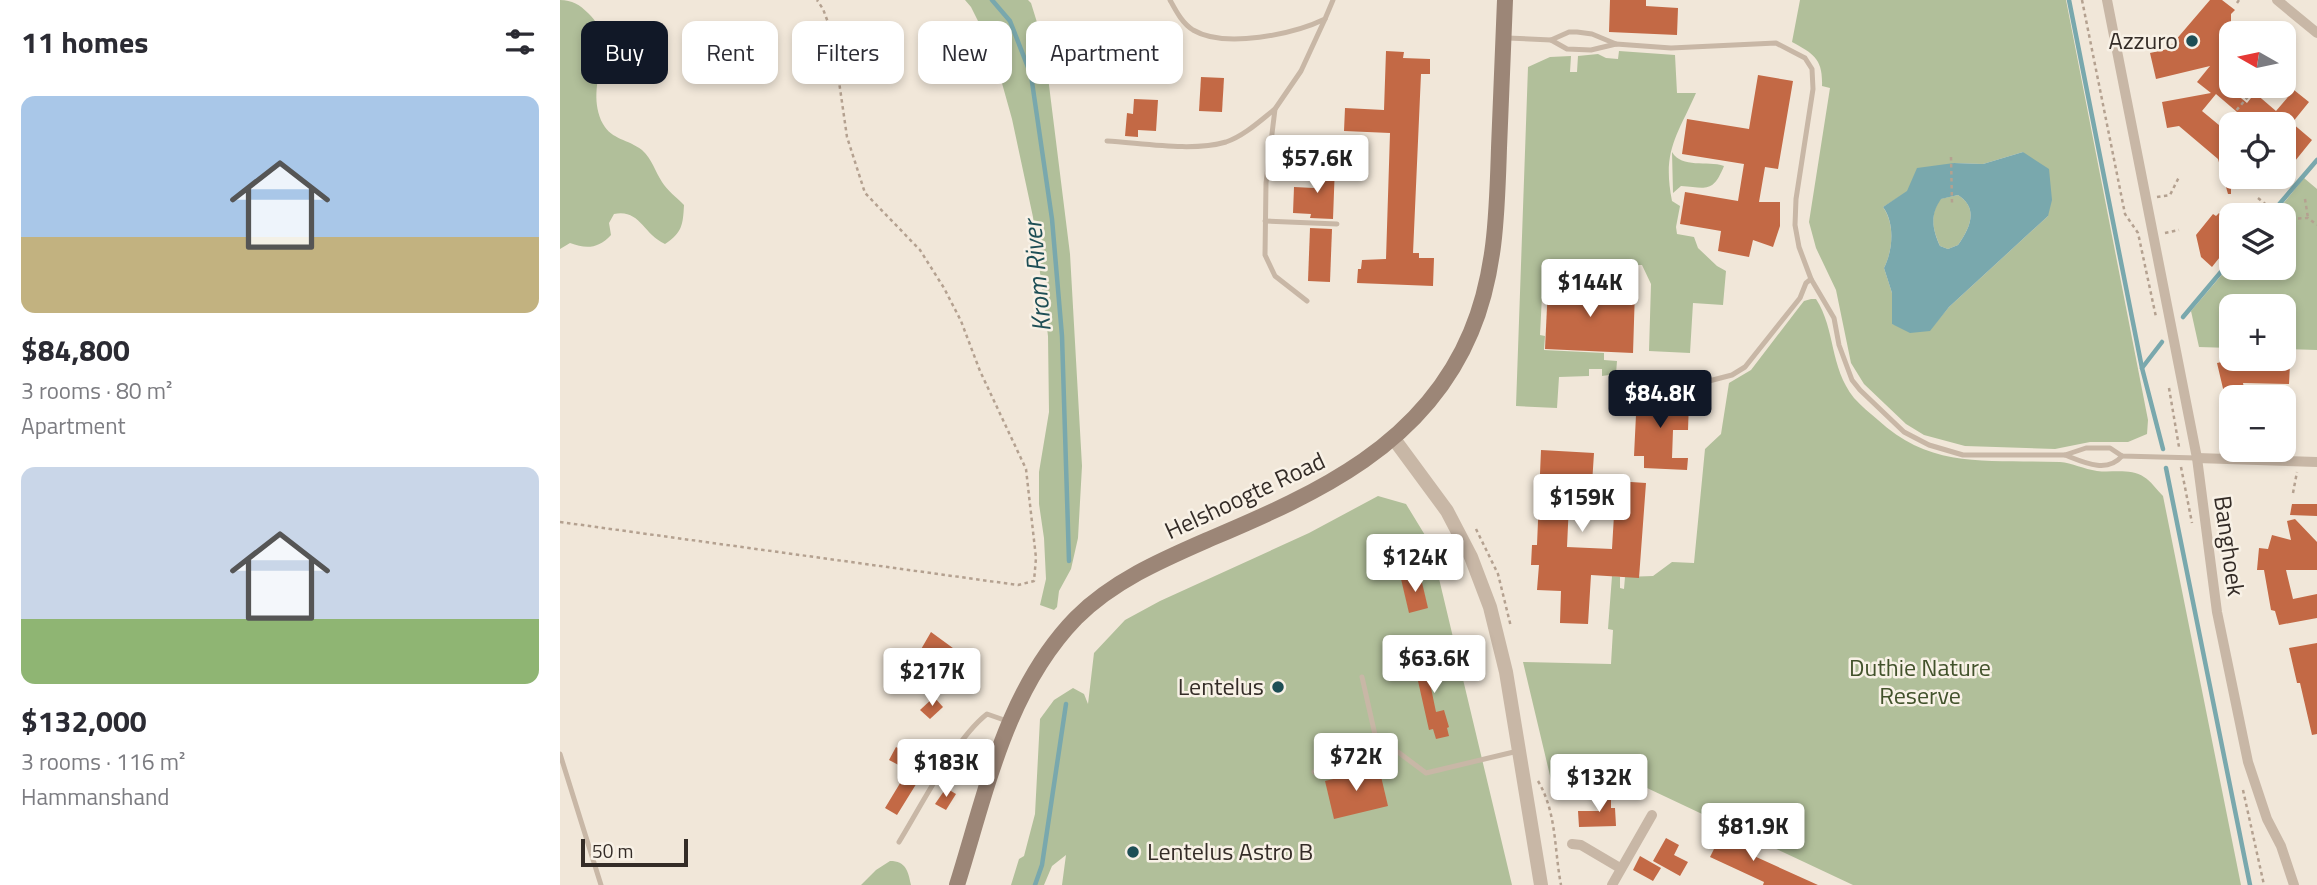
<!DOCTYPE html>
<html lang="en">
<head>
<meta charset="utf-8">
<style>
	body { margin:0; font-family:"Titillium Web",sans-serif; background:#f7f7f7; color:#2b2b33; height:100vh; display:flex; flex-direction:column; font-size:26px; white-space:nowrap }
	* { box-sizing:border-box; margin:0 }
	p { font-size:23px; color:#7c7c81 }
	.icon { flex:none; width:38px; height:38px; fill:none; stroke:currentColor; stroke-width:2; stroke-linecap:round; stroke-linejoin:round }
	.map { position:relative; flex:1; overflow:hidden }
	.drawer { display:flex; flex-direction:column; background:#fff; width:560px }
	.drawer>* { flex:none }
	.top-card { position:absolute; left:21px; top:21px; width:665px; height:63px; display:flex; gap:14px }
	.needle { width:46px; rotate:279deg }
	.fabs { position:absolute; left:1659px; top:21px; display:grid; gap:14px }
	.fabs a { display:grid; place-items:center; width:77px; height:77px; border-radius:14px; background:#fff; box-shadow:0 4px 10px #0003; font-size:35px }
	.scale { position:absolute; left:21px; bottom:18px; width:107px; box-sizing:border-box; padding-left:7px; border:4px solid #342c27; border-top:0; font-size:19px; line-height:24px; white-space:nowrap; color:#342c27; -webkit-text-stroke:5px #f8f1e6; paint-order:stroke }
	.price { position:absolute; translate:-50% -60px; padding:0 16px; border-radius:7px; background:#fff; color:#222; font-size:23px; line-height:46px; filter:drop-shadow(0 2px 4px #0008) }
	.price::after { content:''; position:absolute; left:50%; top:42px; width:21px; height:16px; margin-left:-10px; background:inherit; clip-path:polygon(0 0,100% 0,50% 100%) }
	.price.on { background:#111827; color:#fff }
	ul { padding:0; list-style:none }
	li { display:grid; align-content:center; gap:14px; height:371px; padding:0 21px }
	li span { display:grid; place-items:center; height:217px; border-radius:14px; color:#555 }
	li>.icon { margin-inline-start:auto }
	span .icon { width:126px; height:126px; fill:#fffc; stroke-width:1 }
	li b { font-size:30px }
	h2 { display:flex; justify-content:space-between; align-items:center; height:84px; padding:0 21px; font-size:30px }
	.chip { padding:0 24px; border-radius:14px; background:#fff; box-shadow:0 4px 10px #0003; font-size:24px; line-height:63px }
	.chip.on { background:#111827; color:#fff }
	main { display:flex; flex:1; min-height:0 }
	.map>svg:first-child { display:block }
</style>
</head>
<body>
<main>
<section class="drawer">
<h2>11 homes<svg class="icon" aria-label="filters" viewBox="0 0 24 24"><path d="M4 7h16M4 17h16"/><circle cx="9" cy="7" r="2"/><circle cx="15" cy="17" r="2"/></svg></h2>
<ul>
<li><span style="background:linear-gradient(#a9c7e8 65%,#c2b280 0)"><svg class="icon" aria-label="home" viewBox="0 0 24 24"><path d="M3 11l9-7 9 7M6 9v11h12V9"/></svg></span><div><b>$84,800</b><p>3 rooms · 80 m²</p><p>Apartment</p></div></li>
<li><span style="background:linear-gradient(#c9d6e8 70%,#8fb573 0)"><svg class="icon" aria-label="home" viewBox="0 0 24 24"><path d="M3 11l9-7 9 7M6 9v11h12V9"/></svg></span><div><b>$132,000</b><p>3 rooms · 116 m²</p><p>Hammanshand</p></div></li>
</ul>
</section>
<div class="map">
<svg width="1757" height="885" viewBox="0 0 1757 885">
	<rect width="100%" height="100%" fill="#f1e7d9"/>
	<g fill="#b1bf9a" fill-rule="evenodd">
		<path d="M0,0c12,0 20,5 28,13 34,31 -6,70 15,111 9,16 25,15 39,26 10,9 13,21 20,32 5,8 15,16 22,23 -1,20 -2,28 -19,39 -23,-11 -25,-35 -51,-30l-5,9 2,12c-13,14 -25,14 -41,8l-10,6z"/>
		<polygon points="405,0 468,0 471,3 484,45 510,254 522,466 518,538 511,569 499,591 497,607 494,610 480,605 486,579 484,538 479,504 479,472 489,412 488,336 473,217 452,119 433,51 411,7"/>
		<path d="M1240,0h266l82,420 -1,14 -19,8h-38l-35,7 -90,-3 -41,-11 -18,-11 -42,-40 -13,-21 -15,-73 -20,-42 -7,-26 21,-134 -8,-2c1,-27 -8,-32 -30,-44zM1463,152l25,64 -99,91 -20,24 -37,-7v-31l-8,-25c9,-18 11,-44 -1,-61l71,-44 29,1z"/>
		<path d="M1059,51l56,4 2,38h19c-19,43 -34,58 -24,108l8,5 -4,21 1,7 17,3 4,11 19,18 9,5 -3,34 -30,-2 -3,50 -41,-2 2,-67 -9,-19h-18l-1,10 -12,-1 -1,5 -67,-3 -3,59 5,1 -1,14 60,3v7l13,1 -1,13 -14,2v-7h-13v7l-30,1 -2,31 -41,-2 12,-339 22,-10 21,-1 -1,16h7l1,-16 20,-2 8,4 12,1z"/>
		<path d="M1112,152c10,17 35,8 52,14 -11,27 -17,22 -43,20l-8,7z"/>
		<polygon points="1744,178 1757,189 1757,350 1724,349 1724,306 1671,306 1671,348 1639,347 1631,311 1671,264 1671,268 1724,268 1724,215 1714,215"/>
		<path d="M1398,195c21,13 12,33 0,50l-10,4 -8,-3c-8,-18 -10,-31 0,-47z"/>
		<path d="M1251,299h5c20,31 13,67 38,99 7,8 16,15 24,22 55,51 113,39 182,42 12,1 24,7 37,9 14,2 34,-3 47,6 6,3 13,13 19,19l78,389h-388l-206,-97 -95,-4 -29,-122 88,2 2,-34 -5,-1 4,-53 8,1v11l4,1 1,-12 28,-1 19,-14 22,1 11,-114 16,-15 8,-51 22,-13 49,-64 4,-5z"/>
		<polygon points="818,496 846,504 871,545 952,885 502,885 506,855 492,866 484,885 451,885 459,859 464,856 475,814 480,719 494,700 513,688 524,694 528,704 534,653 565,620 600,601 749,533"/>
		<path d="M330,861c16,0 18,10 21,24h-50l15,-15z"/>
	</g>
	<path fill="#79a8ad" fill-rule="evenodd" d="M1463,152l26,17 3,31 -4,16 -99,91 -19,24 -20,2 -18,-9v-31l-8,-25c9,-18 11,-45 -1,-61l24,-16 10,-23 37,-5 29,1zM1398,195c21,13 12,33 0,50l-10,4 -8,-3c-8,-18 -10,-31 1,-47z"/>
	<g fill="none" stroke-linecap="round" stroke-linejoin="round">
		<g stroke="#79a8ad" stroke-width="4.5">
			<polyline points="432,0 450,21 471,75 492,219 502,336 509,561"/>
			<polyline points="1509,0 1582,368 1603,449"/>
			<polyline points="1710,215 1757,160"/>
			<polyline points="1623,317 1671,260"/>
			<polyline points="1582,368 1602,342"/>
			<polyline points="1606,468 1690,885"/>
			<polyline points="475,885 482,865 506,704"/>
		</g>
	</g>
	<g fill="#c36945">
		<polygon points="1050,0 1086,0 1086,6 1118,8 1117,35 1049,32"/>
		<polygon points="1650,0 1662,0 1675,10 1671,14 1671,61 1669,59 1664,84 1687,103 1695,93 1716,111 1734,90 1749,102 1732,123 1752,140 1735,161 1724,152 1724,124 1691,124 1656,94 1642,111 1665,130 1671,123 1671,194 1668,194 1658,159 1619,126 1607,128 1602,102 1651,93 1637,82 1650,66 1596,79 1590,53 1608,49"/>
		<polygon points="826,51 844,52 843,58 870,59 870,74 861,74 853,253 859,253 859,258 874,258 873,286 797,283 798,269 801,269 802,260 826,259 830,133 784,131 785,108 824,110"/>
		<polygon points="1198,75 1233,81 1218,169 1205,167 1199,202 1220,202 1220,226 1213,247 1193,240 1189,257 1158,251 1161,231 1120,224 1125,192 1178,201 1184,164 1122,154 1127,119 1189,129"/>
		<polygon points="641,77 664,78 662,112 639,111"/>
		<polygon points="574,99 598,100 596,131 578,130 578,137 565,136 567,113 573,114"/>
		<polygon points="755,164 775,165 773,219 750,218 751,214 733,213 734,187 754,188"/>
		<polygon points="1671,205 1671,243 1652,267 1641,257 1636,235 1653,214 1656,216 1659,213 1663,216"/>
		<polygon points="750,228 772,229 770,282 748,281"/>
		<polygon points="988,286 1075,289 1073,353 985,349"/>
		<polygon points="1677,359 1678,362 1730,364 1729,384 1683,383 1686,397 1665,397 1657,363"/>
		<polygon points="1077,394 1114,395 1114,401 1129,402 1128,430 1113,430 1112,458 1128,458 1127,470 1084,468 1084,456 1074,456"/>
		<polygon points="1724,414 1735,415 1734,436 1724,436"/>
		<polygon points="981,450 1034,453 1032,484 1010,482 1007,547 1052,549 1056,481 1086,483 1079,578 1031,575 1028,624 1000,623 1001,591 977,590 979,565 971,565 972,545 977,545"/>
		<polygon points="1732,504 1757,504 1757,516 1730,515"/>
		<polygon points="1735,519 1757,542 1757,570 1726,570 1733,599 1757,594 1757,618 1719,625 1715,611 1711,610 1704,570 1697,570 1699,548 1708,549 1712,535 1731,540 1727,521"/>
		<polygon points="860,574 868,608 849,613 841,579"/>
		<polygon points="371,632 397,651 395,654 400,657 389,672 360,651"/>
		<polygon points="1757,643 1757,734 1752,735 1740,683 1737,683 1729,648"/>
		<polygon points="875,659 876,661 888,659 892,678 870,683 876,712 884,710 889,727 887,728 889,736 876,739 873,729 869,730 856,672 865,670 864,662"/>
		<polygon points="374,697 383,707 370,719 360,710"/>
		<polygon points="363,745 376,752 337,815 325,808 348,770 329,760 336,747 355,758"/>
		<polygon points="819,768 828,806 774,819 765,781"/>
		<polygon points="386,788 396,794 386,810 375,804"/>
		<polygon points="1051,793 1051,808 1055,808 1056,826 1019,827 1018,811 1039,811 1038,794"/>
		<polygon points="1162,833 1197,849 1194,856 1258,885 1203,885 1204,882 1150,857"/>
		<polygon points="1106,838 1119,845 1114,855 1128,862 1120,876 1093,861"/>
		<polygon points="1080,856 1101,868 1093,881 1073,870"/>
	</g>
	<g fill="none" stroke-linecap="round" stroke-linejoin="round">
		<g stroke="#b4a190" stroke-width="2.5" stroke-dasharray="3.5 3.5" stroke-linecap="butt">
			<polyline points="1522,0 1565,214 1578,233 1596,317"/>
			<polyline points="1677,3 1679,0"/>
			<polyline points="1687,124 1674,113 1693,91 1704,94"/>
			<polyline points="1391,157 1392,203"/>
			<polyline points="1597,197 1610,195 1619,177"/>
			<polyline points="1698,198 1719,215"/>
			<polyline points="1745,199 1748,218"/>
			<polyline points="1724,219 1748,218 1757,225"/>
			<polyline points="1605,233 1619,230"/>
			<polyline points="1609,388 1619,447"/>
			<polyline points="1621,467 1632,523"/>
			<polyline points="1733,493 1737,472"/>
			<polyline points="0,522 458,585 474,581 476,558 466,469 420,371 401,321 384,288 360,250 305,193 287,137 272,33 263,9 257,0"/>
			<polyline points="916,529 938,574 951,627"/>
			<path d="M978,781c19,32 16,68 23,104"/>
			<polyline points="1683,790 1704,885"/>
		</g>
		<g stroke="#c8b7a6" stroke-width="5">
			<path d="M610,0c6,11 12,23 23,30 32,19 101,4 132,-11l8,-19"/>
			<polyline points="947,38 991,40 1009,32 1017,32 1032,34 1056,44"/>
			<polyline points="991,40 1007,49 1031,50 1056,44 1111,48 1216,43 1245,58 1252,69 1253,89 1236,199 1235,225 1239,247 1251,279 1274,318 1279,345 1292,380 1300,390 1344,432 1369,445 1403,455 1505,455 1526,448 1550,448 1562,456 1637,458"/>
			<path d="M547,141c35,2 85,11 119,1 18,-6 35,-22 49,-33"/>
			<polyline points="705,221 777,224"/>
			<polyline points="747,301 715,276 705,255 706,183 715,109 741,71 765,19"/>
			<polyline points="1055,380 1078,378 1145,382 1172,375 1185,367 1240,298 1246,283 1251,279"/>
			<path d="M1505,455c18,7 42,19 57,1"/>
			<polyline points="802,677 820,757"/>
			<polyline points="0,754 41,885"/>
			<polyline points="754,772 838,752 866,773 958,751"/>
			<path d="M339,842c22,-36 56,-103 88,-128l20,7"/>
		</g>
		<g stroke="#c8b7a6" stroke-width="10">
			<polyline points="1547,0 1637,458 1657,612 1688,762 1707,819 1721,846 1734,885"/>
			<polyline points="1717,0 1757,33"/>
			<polyline points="1637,458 1757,462"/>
			<polyline points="1012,844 1021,845 1060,868"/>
			<polyline points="1052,885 1092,815"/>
		</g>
		<polyline stroke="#c8b7a6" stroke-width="14" points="834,439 887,511 911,557 930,607 946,672 981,885"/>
		<path stroke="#9c8677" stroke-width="16" d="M397,885c29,-92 49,-195 119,-267 38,-38 88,-59 136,-80 106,-45 212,-93 259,-206 25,-59 26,-122 28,-184 2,-50 4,-99 6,-148"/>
	</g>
	<g fill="#1d4e55" stroke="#f8f1e6" stroke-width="2.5">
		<circle cx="1632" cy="41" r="7"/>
		<circle cx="718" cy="687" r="7"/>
		<circle cx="573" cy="852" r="7"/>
	</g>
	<g text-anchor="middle" stroke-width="5" stroke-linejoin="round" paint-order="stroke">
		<g font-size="24" fill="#342c27" stroke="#f8f1e6" text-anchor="end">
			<text x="1618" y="49">Azzuro</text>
			<text x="704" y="695">Lentelus</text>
			<text x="587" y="860" text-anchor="start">Lentelus Astro B</text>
		</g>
		<g font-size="24" fill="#342c27" stroke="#f8f1e6">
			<text transform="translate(685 496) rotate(-25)" y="8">Helshoogte Road</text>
			<text transform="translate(1669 546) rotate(82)" y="8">Banghoek</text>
		</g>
		<g font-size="24" fill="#42522b" stroke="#f8f1e6">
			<text x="1360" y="676">Duthie Nature<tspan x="1360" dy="28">Reserve</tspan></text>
		</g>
		<g font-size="26" font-style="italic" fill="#1d4e55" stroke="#f8f1e6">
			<text transform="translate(477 276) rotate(-95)" y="9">Krom River</text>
		</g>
	</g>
</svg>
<div class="fabs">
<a><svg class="needle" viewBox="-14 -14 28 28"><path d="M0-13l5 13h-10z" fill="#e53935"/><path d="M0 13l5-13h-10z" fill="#7c7c81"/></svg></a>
<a><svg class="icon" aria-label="locate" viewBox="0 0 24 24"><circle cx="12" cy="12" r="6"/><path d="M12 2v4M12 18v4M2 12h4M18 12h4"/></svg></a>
<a><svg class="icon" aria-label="layers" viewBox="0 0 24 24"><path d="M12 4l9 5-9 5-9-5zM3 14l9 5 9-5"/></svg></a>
<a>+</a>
<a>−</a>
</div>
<div class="scale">50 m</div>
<b class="price" style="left:757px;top:195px">$57.6K</b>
<b class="price" style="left:1030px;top:319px">$144K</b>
<b class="price on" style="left:1100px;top:430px">$84.8K</b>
<b class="price" style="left:1022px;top:534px">$159K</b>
<b class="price" style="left:855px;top:594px">$124K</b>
<b class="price" style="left:874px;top:695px">$63.6K</b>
<b class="price" style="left:372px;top:708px">$217K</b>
<b class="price" style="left:796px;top:793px">$72K</b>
<b class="price" style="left:386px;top:799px">$183K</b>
<b class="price" style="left:1039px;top:814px">$132K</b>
<b class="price" style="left:1193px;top:863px">$81.9K</b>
<div class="top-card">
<a class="chip on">Buy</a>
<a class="chip">Rent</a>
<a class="chip">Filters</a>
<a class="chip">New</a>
<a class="chip">Apartment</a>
</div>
</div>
</main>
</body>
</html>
